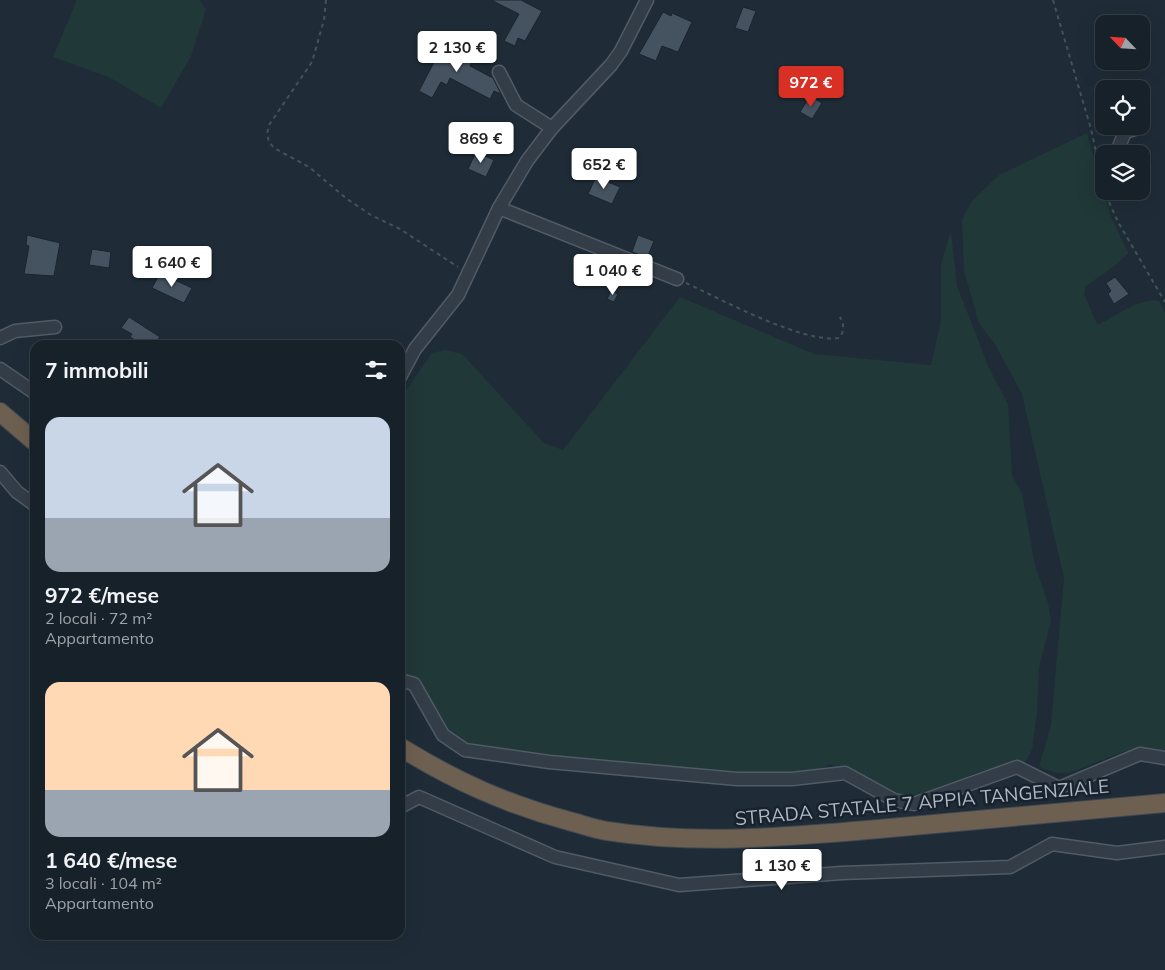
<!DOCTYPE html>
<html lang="it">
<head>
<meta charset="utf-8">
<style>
	body { margin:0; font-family:Mulish,sans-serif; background:#202931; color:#f1f3f6; height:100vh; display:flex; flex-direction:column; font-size:19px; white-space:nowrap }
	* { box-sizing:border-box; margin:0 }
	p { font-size:16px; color:#9ea3a8 }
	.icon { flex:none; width:28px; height:28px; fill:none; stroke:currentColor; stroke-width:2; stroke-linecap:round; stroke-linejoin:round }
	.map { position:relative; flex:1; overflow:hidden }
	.sheet { position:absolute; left:30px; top:340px; width:375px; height:600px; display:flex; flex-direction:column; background:#172129; border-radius:15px; box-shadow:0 5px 20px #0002,0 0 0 1px #363e46 }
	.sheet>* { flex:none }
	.needle { width:32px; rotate:295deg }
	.fabs { position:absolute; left:1095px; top:15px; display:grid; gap:10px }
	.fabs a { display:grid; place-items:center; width:55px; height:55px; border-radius:10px; background:#172129; box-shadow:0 5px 20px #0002,0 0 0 1px #363e46; font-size:25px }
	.price { position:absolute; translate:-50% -42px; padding:0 11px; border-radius:5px; background:#fff; color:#222; font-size:16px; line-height:32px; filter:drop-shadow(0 1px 2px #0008) }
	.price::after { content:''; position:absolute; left:50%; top:30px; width:15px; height:11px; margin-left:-8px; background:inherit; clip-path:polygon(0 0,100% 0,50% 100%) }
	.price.active { background:#d93025; color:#fff }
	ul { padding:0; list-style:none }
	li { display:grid; align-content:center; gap:10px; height:265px; padding:0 15px }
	li span { display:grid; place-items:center; height:155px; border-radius:15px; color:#555 }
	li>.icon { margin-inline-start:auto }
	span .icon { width:90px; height:90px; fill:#fffc; stroke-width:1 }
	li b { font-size:21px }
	h2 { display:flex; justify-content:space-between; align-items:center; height:60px; padding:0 15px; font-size:21px }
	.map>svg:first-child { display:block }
</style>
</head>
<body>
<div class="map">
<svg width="1165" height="970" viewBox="0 0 1165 970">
	<rect width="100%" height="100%" fill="#1f2c37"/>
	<g fill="#213838">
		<polygon points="77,0 199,0 206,9 191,56 161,108 109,77 53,57"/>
		<path d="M1087,133l23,81 18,39 -11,11 -31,22 -2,8 12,28 3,2c17,-8 41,-27 60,-23l6,12v442l-40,-4 -56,22h-13l-17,-6 12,-42 13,-147 -42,-184 -26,-48 -17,-23 -15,-52 -2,-51 9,-18 28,-27z"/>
		<polygon points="951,231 957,286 989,368 1008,404 1012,475 1022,494 1035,565 1048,603 1051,621 1039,667 1037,713 1032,750 1025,762 978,772 922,798 905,799 830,764 816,771 760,778 555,758 496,749 463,741 450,735 410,677 400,673 400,399 432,353 445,350 462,354 544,443 563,450 680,297 814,354 931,365 941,321 941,264"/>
	</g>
	<g fill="#455361" stroke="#1a242e">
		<polygon points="491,0 521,0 542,11 525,41 518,38 515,46 504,41 519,14"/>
		<polygon points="743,7 756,11 748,32 735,28"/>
		<polygon points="663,12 671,16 672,13 692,22 678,52 662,46 656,61 639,54"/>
		<polygon points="450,41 470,52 468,58 472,61 470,66 493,78 501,94 494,91 490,99 450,78 447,85 441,82 432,98 419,91 444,43 448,45"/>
		<polygon points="810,96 822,103 812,119 800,112"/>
		<rect x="1141" y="150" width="10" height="13"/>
		<polygon points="476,152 494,160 486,177 468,169"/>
		<polygon points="596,177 620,187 612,204 588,194"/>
		<polygon points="27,235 60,243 54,276 24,274 29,246 26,245"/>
		<polygon points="638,235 654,241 647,258 632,252"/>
		<polygon points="92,249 111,252 109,268 89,265"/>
		<polygon points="160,273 192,288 184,303 152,288"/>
		<polygon points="1115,277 1129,294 1114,304 1108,294 1111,291 1106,283"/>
		<polygon points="611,291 618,294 614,302 607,299"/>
		<polygon points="129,317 160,337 152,345 144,345 130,337 132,334 121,328"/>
	</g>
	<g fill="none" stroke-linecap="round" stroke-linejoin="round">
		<g stroke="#505b66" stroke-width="15">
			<g id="minor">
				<polyline points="499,72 516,105 552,128"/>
				<polyline points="1116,154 1125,132 1141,127"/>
				<polyline points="1106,192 1106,191"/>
				<polyline points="499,208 677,279"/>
				<polyline points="0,338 15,331 55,327"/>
				<polyline points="0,369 35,393"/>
				<polyline points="400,377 415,349 458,295 499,208 527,161 552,128 611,65 621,51 647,0"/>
				<polyline points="0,472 17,492 35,505"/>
				<polyline points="400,680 414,684 443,735 465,750 549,762 737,779 792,779 845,773 894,800 914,804 1017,767 1059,788 1140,754 1165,758"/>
				<polyline points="400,807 419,797 555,857 679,885 842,873 1010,867 1052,844 1117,853 1165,847"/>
			</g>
		</g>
		<g stroke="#3d4852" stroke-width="20">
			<g id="highway">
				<polyline points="0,412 35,442"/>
				<path d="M400,747c55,34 106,57 169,74 12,3 25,8 38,10 94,15 189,5 283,-3 92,-8 183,-17 275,-25"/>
			</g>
		</g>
		<g stroke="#3f5556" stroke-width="2" stroke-dasharray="4 4" stroke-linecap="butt">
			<polyline points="326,0 324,20 312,62 269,125 267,134 269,142 274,148 309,167 347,199 371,215 400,229 458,267"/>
			<polyline points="1053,0 1091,129 1102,180"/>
			<polyline points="1109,202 1118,222 1165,302"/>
			<path d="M686,283c37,17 115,60 153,55 6,-7 5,-13 1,-21"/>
		</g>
		<use href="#minor" stroke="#333d48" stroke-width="12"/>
		<use href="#highway" stroke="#6e6050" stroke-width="18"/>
	</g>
	<g text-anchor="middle" stroke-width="5" stroke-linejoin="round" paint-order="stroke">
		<g font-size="19" fill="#adb8c5" stroke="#18222c">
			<text transform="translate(922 802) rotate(-5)" y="7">STRADA STATALE 7 APPIA TANGENZIALE</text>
		</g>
	</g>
</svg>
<div class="fabs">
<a><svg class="needle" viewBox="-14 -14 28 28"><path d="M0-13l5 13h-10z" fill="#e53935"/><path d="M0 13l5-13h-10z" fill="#9ea3a8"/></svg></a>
<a><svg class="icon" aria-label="locate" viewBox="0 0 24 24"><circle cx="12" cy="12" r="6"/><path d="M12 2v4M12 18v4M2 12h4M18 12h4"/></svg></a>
<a><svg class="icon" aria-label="layers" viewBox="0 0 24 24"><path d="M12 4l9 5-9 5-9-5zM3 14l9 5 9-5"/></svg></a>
</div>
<b class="price" style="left:457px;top:73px">2 130 €</b>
<b class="price active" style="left:811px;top:108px">972 €</b>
<b class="price" style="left:481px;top:164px">869 €</b>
<b class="price" style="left:604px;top:190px">652 €</b>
<b class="price" style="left:172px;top:288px">1 640 €</b>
<b class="price" style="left:613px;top:296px">1 040 €</b>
<b class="price" style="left:782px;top:891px">1 130 €</b>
<section class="sheet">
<h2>7 immobili<svg class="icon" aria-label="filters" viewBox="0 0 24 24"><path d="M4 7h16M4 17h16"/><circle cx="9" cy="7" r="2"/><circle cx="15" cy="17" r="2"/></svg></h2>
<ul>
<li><span style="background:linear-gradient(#c9d6e8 65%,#9aa5b1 0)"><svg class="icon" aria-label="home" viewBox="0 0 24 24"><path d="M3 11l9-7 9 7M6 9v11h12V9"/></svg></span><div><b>972 €/mese</b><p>2 locali · 72 m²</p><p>Appartamento</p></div></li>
<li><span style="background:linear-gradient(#ffd9b3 70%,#9aa5b1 0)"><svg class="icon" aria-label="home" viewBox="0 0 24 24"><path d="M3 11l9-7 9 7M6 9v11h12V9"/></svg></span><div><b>1 640 €/mese</b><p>3 locali · 104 m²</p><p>Appartamento</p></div></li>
</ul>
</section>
</div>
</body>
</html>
